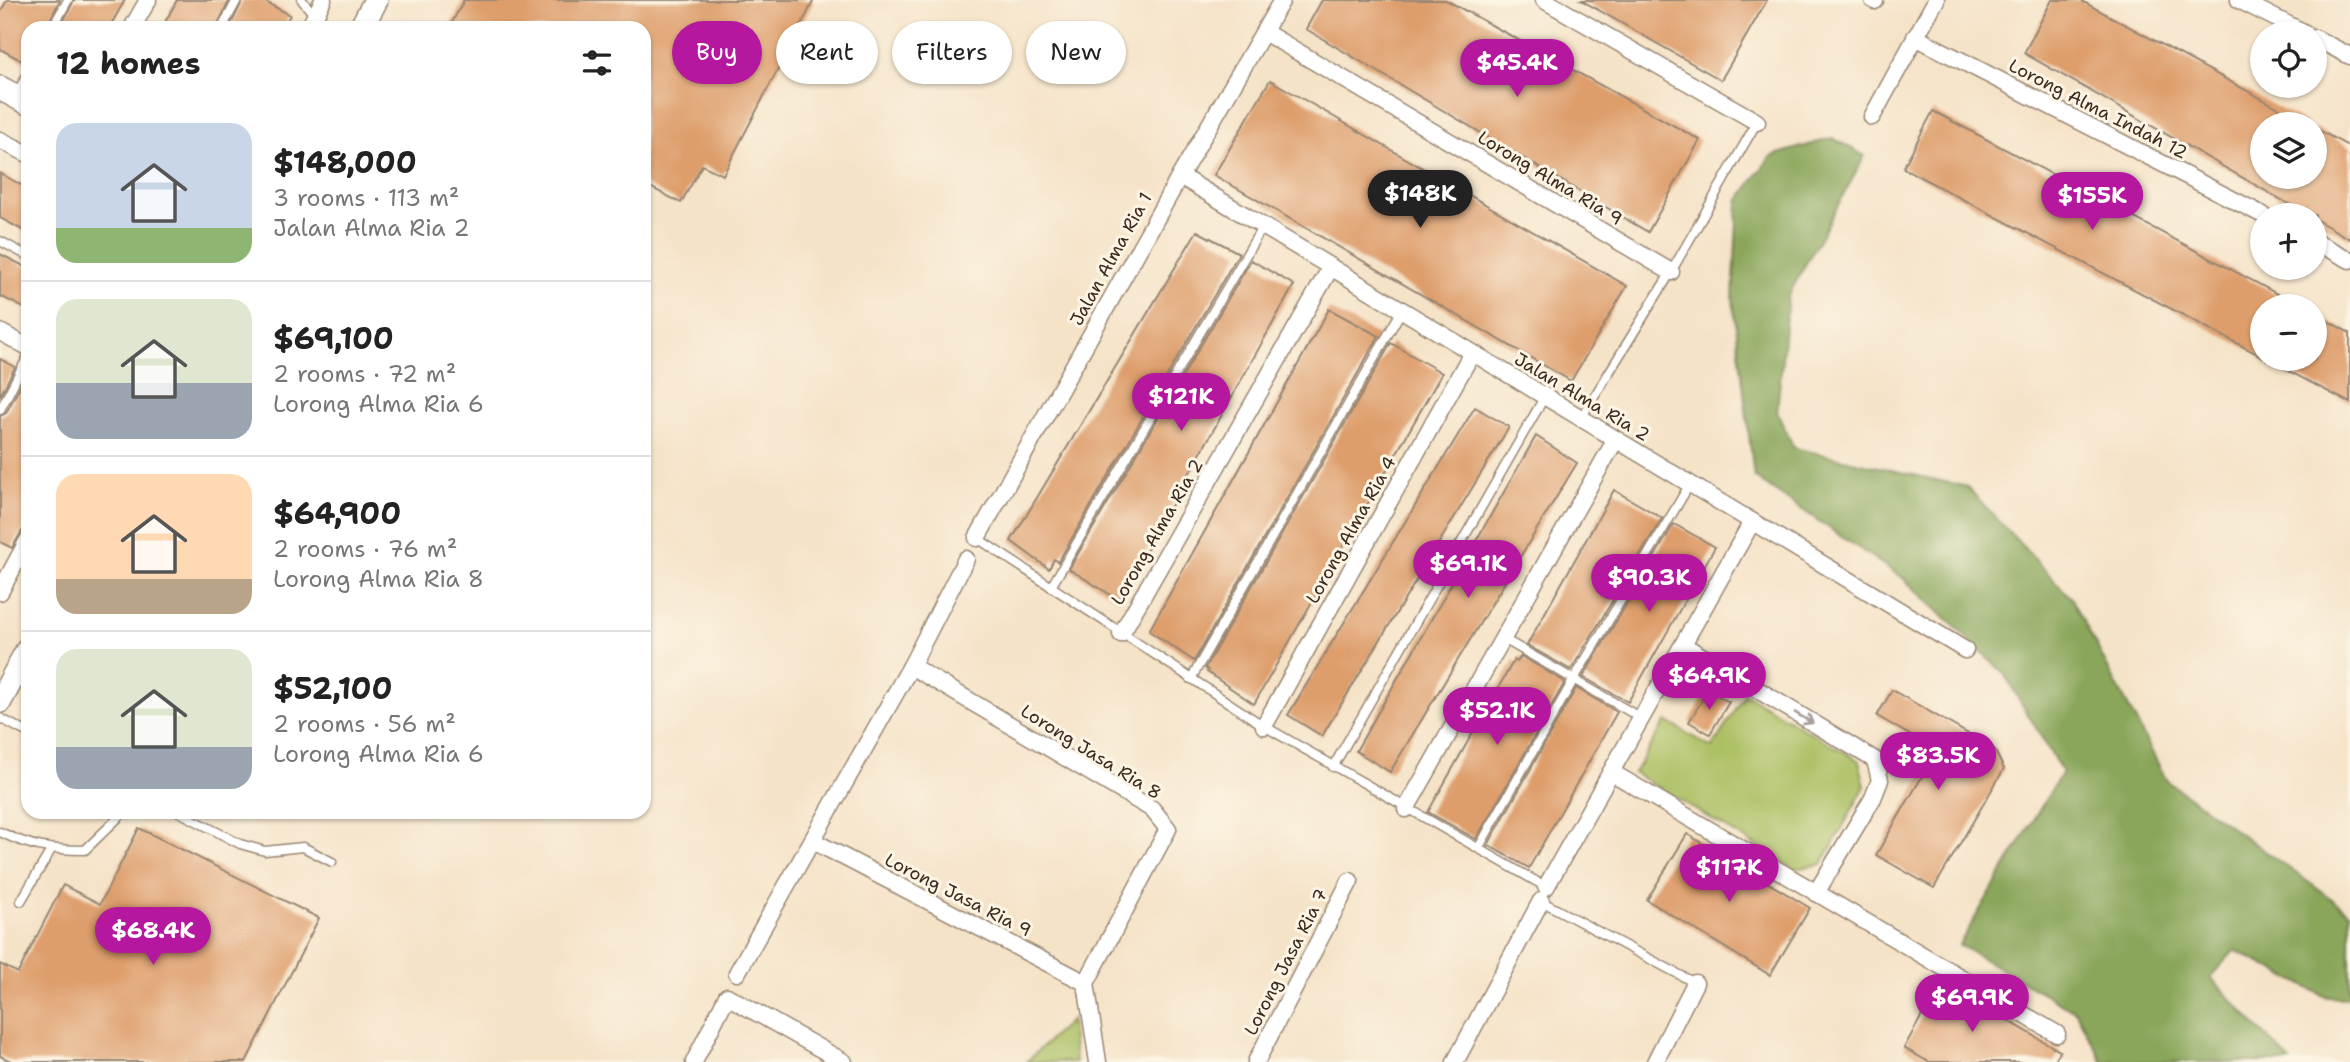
<!DOCTYPE html>
<html lang="en">
<head>
<meta charset="utf-8">
<style>
	body { margin:0; font-family:"Shantell Sans",sans-serif; background:#f6f6f6; color:#222; height:100vh; display:flex; flex-direction:column; font-size:26px; white-space:nowrap }
	* { box-sizing:border-box; margin:0 }
	p { font-size:23px; color:#767676 }
	.icon { flex:none; width:38px; height:38px; fill:none; stroke:currentColor; stroke-width:2; stroke-linecap:round; stroke-linejoin:round }
	.map { position:relative; flex:1; overflow:hidden }
	.details { position:absolute; left:21px; top:21px; width:630px; height:798px; display:flex; flex-direction:column; background:#fff; border-radius:21px; box-shadow:0 2px 5px #0004 }
	.details>* { flex:none }
	.guide { position:absolute; left:672px; top:21px; width:665px; height:63px; display:flex; gap:14px }
	.buttons { position:absolute; left:2250px; top:21px; display:grid; gap:14px }
	.buttons a { display:grid; place-items:center; width:77px; height:77px; border-radius:50%; background:#fff; box-shadow:0 2px 5px #0004; font-size:35px }
	.price { position:absolute; translate:-50% -60px; padding:0 16px; border-radius:24px; background:#b5179e; color:#fff; font-size:23px; line-height:46px; filter:drop-shadow(0 2px 4px #0008) }
	.price::after { content:''; position:absolute; left:50%; top:42px; width:21px; height:16px; margin-left:-10px; background:inherit; clip-path:polygon(0 0,100% 0,50% 100%) }
	.price.selected { background:#222; color:#fff }
	ul { padding:0; list-style:none }
	li { display:flex; align-items:center; gap:21px; height:175px; padding:0 35px }
	li+li { border-top:2px solid #e0e0e0 }
	li span { display:grid; place-items:center; flex:none; width:196px; height:140px; border-radius:21px; color:#555 }
	li>.icon { margin-inline-start:auto }
	span .icon { width:84px; height:84px; fill:#fffc; stroke-width:1 }
	li b { font-size:30px }
	h2 { display:flex; justify-content:space-between; align-items:center; height:84px; padding:0 35px; font-size:30px }
	.pill { padding:0 24px; border-radius:32px; background:#fff; box-shadow:0 2px 5px #0004; font-size:24px; line-height:63px }
	.pill.selected { background:#b5179e; color:#fff }
	.map>svg:first-child { display:block }
</style>
</head>
<body>
<div class="map">
<svg width="2350" height="1062" viewBox="0 0 2350 1062">
	<rect width="100%" height="100%" fill="#fcf5e5"/>
	<filter id="ink" filterUnits="userSpaceOnUse"><feTurbulence type="fractalNoise" baseFrequency=".0143" numOctaves="2"/><feDisplacementMap in="SourceGraphic" scale="14" xChannelSelector="R" yChannelSelector="G"/><feConvolveMatrix kernelMatrix="1 2 1 2 8 2 1 2 1" color-interpolation-filters="sRGB"/></filter>
	<filter id="wash" filterUnits="userSpaceOnUse"><feTurbulence type="fractalNoise" baseFrequency=".00686" numOctaves="4" result="noise"/><feDisplacementMap in="SourceGraphic" scale="28" xChannelSelector="R" yChannelSelector="G"/><feGaussianBlur stdDeviation="1.57" result="paint"/><feColorMatrix in="noise" values="0 0 0 0 0 0 0 0 0 0 0 0 0 0 0 0 0 1.4 0 .05"/><feComposite in="paint" operator="in"/></filter>
	<g filter="url(#wash)">
		<rect width="100%" height="100%" fill="#f5e3c8"/>
		<g fill="#acc064" stroke="#747541" stroke-width="2">
			<polygon points="1745,694 1859,761 1865,786 1822,864 1795,869 1634,773 1666,721 1712,748"/>
			<polygon points="1071,1020 1075,1062 1026,1062"/>
		</g>
		<polygon fill="#89a65a" stroke="#62683c" stroke-width="2" points="1832,138 1865,156 1788,296 1777,412 1794,448 1967,487 2072,599 2167,781 2350,912 2350,998 2326,997 2235,950 2210,977 2291,1062 2103,1062 2076,1012 1959,945 2062,772 2003,672 1904,579 1754,477 1733,299 1738,201 1771,156"/>
		<g id="blocks">
			<g fill="#de9e6c">
				<polygon points="7,0 60,0 46,28 28,28 28,64 0,49 0,13"/>
				<polygon points="74,0 125,0 109,28 60,28"/>
				<polygon points="177,0 230,0 216,28 162,28"/>
				<polygon points="243,0 262,0 290,15 283,28 229,28"/>
				<polygon points="464,0 814,0 723,175 702,165 681,203 644,184 644,28 449,28"/>
				<polygon points="1322,0 1446,0 1700,140 1648,232 1306,29"/>
				<polygon points="1581,0 1767,0 1721,80"/>
				<polygon points="2052,0 2080,0 2308,124 2263,124 2263,177 2315,177 2315,128 2350,147 2350,239 2315,219 2315,215 2308,215 2024,53"/>
				<polygon points="1270,80 1627,286 1571,381 1214,175"/>
				<polygon points="1933,111 2300,306 2263,306 2263,357 1903,168"/>
				<polygon points="0,173 28,189 28,233 0,218"/>
				<polygon points="1197,231 1239,253 1058,562 1054,559 1049,569 1011,541"/>
				<polygon points="0,254 28,268 28,310 0,296"/>
				<polygon points="1251,260 1294,285 1119,600 1069,569"/>
				<polygon points="1329,309 1379,336 1194,661 1149,631"/>
				<polygon points="2315,314 2350,333 2350,403 2266,359 2315,359"/>
				<polygon points="1391,343 1442,373 1254,704 1207,672 1208,670 1205,668"/>
				<polygon points="0,359 15,367 0,396"/>
				<polygon points="27,373 28,521 12,548 0,542 0,416 6,413"/>
				<polygon points="1475,407 1509,427 1322,736 1288,715"/>
				<polygon points="1536,436 1577,463 1390,772 1356,751"/>
				<polygon points="1614,490 1662,518 1571,670 1527,645"/>
				<polygon points="1674,524 1715,547 1628,702 1583,677"/>
				<polygon points="1521,656 1565,682 1476,839 1428,812 1514,660 1517,662"/>
				<polygon points="1576,688 1617,712 1529,868 1488,845"/>
				<polygon points="1708,690 1729,702 1710,734 1689,722"/>
				<polygon points="1892,690 1994,749 2004,769 1934,888 1876,855 1937,751 1877,716"/>
				<polygon points="139,828 319,918 246,1062 13,1062 0,1056 0,964 18,973 63,885 100,904"/>
				<polygon points="1687,834 1810,908 1770,975 1647,900"/>
				<polygon points="1941,981 2060,1051 2054,1062 1929,1062 1904,1048"/>
			</g>
		</g>
	</g>
	<g filter="url(#ink)">
		<use href="#blocks" fill-opacity="0" stroke="#988673" stroke-width="2"/>
		<g fill="none" stroke-linecap="round" stroke-linejoin="round">
			<g stroke="#988673" stroke-width="11">
				<g id="lane">
					<polyline points="302,0 315,16"/>
					<polyline points="52,28 68,0"/>
					<polyline points="222,28 237,0"/>
					<polyline points="16,95 28,73"/>
					<polyline points="644,202 646,203"/>
					<polyline points="0,241 28,256"/>
					<polyline points="0,410 28,356"/>
					<polyline points="1581,418 1671,272 1757,122"/>
					<polyline points="977,538 1264,726 1546,887"/>
					<polyline points="1051,587 1263,226"/>
					<polyline points="1502,638 1641,718"/>
					<polyline points="1191,679 1402,310"/>
					<polyline points="0,718 28,733"/>
					<polyline points="1333,767 1545,396"/>
					<polyline points="179,812 240,844 265,851 303,847 332,862"/>
					<path d="M0,832c31,15 50,18 85,18l37,-36"/>
					<polyline points="1479,847 1574,679 1690,484"/>
					<polyline points="21,901 51,850"/>
					<polyline points="1541,901 1695,983"/>
				</g>
			</g>
			<g stroke="#988673" stroke-width="19">
				<g id="street">
					<polyline points="1544,0 1757,122"/>
					<polyline points="1873,0 1875,1"/>
					<polyline points="2239,0 2305,33"/>
					<polyline points="132,28 148,0"/>
					<polyline points="309,28 323,0"/>
					<polyline points="1264,32 1671,272"/>
					<polyline points="1915,37 2263,215"/>
					<polyline points="2315,38 2350,56"/>
					<polyline points="1872,117 1936,0"/>
					<polyline points="0,140 28,154"/>
					<polyline points="1180,176 1965,650"/>
					<polyline points="2315,242 2350,260"/>
					<polyline points="0,332 28,347"/>
					<polyline points="977,538 1180,176 1282,0"/>
					<polyline points="0,592 28,540"/>
					<polyline points="1121,634 1331,267"/>
					<polyline points="1683,645 1875,760 1880,780 1873,798 1816,893"/>
					<polyline points="911,666 1152,809 1168,829 1086,983"/>
					<polyline points="1264,726 1472,353"/>
					<polyline points="1611,772 2057,1034"/>
					<polyline points="1406,809 1616,439"/>
					<polyline points="813,841 1086,983"/>
					<polyline points="1546,887 1752,522"/>
					<polyline points="737,973 911,666 966,559"/>
					<polyline points="1086,983 1098,1062"/>
					<polyline points="694,1062 727,996 844,1062"/>
					<polyline points="1256,1062 1350,881"/>
					<polyline points="1455,1062 1541,901"/>
					<polyline points="1655,1062 1695,983"/>
				</g>
			</g>
			<g stroke="#988673" stroke-width="26">
				<g id="secondary">
					<polyline points="361,28 376,0"/>
					<polyline points="0,88 28,103"/>
					<polyline points="0,701 28,649"/>
				</g>
			</g>
			<use href="#lane" stroke="#fff" stroke-width="8"/>
			<use href="#street" stroke="#fff" stroke-width="16"/>
			<use href="#secondary" stroke="#fff" stroke-width="23"/>
		</g>
		<defs><path id="oneway-shaft" d="M-6 0H5M1.5-3L5.5 0L1.5 3" fill="none" stroke-width="1.6" stroke-linecap="round" stroke-linejoin="round" transform="scale(1.75)"/></defs>
		<use stroke="#a79f9a" href="#oneway-shaft" transform="translate(1804 718) rotate(31)"/>
	</g>
	<g text-anchor="middle" stroke-width="6" stroke-linejoin="round" paint-order="stroke">
		<g font-size="18" fill="#3b2a1e" stroke="#fcf5e5">
			<text transform="translate(2098 109) rotate(27)" y="6">Lorong Alma Indah 12</text>
			<text transform="translate(1550 178) rotate(31)" y="6">Lorong Alma Ria 9</text>
			<text transform="translate(1111 259) rotate(-61)" y="6">Jalan Alma Ria 1</text>
			<text transform="translate(1582 397) rotate(31)" y="6">Jalan Alma Ria 2</text>
			<text transform="translate(1351 530) rotate(-61)" y="6">Lorong Alma Ria 4</text>
			<text transform="translate(1157 532) rotate(-60)" y="6">Lorong Alma Ria 2</text>
			<text transform="translate(1091 752) rotate(32)" y="6">Lorong Jasa Ria 8</text>
			<text transform="translate(958 895) rotate(27)" y="6">Lorong Jasa Ria 9</text>
			<text transform="translate(1286 962) rotate(-63)" y="6">Lorong Jasa Ria 7</text>
		</g>
	</g>
</svg>
<div class="buttons">
<a><svg class="icon" aria-label="locate" viewBox="0 0 24 24"><circle cx="12" cy="12" r="6"/><path d="M12 2v4M12 18v4M2 12h4M18 12h4"/></svg></a>
<a><svg class="icon" aria-label="layers" viewBox="0 0 24 24"><path d="M12 4l9 5-9 5-9-5zM3 14l9 5 9-5"/></svg></a>
<a>+</a>
<a>−</a>
</div>
<b class="price" style="left:1517px;top:99px">$45.4K</b>
<b class="price selected" style="left:1420px;top:230px">$148K</b>
<b class="price" style="left:2092px;top:232px">$155K</b>
<b class="price" style="left:1181px;top:433px">$121K</b>
<b class="price" style="left:1468px;top:600px">$69.1K</b>
<b class="price" style="left:1649px;top:614px">$90.3K</b>
<b class="price" style="left:1709px;top:712px">$64.9K</b>
<b class="price" style="left:1497px;top:747px">$52.1K</b>
<b class="price" style="left:1938px;top:792px">$83.5K</b>
<b class="price" style="left:1729px;top:904px">$117K</b>
<b class="price" style="left:153px;top:967px">$68.4K</b>
<b class="price" style="left:1972px;top:1034px">$69.9K</b>
<div class="guide">
<a class="pill selected">Buy</a>
<a class="pill">Rent</a>
<a class="pill">Filters</a>
<a class="pill">New</a>
</div>
<section class="details">
<h2>12 homes<svg class="icon" aria-label="filters" viewBox="0 0 24 24"><path d="M4 7h16M4 17h16"/><circle cx="9" cy="7" r="2"/><circle cx="15" cy="17" r="2"/></svg></h2>
<ul>
<li><span style="background:linear-gradient(#c9d6e8 75%,#8fb573 0)"><svg class="icon" aria-label="home" viewBox="0 0 24 24"><path d="M3 11l9-7 9 7M6 9v11h12V9"/></svg></span><div><b>$148,000</b><p>3 rooms · 113 m²</p><p>Jalan Alma Ria 2</p></div></li>
<li><span style="background:linear-gradient(#dfe7d0 60%,#9aa5b1 0)"><svg class="icon" aria-label="home" viewBox="0 0 24 24"><path d="M3 11l9-7 9 7M6 9v11h12V9"/></svg></span><div><b>$69,100</b><p>2 rooms · 72 m²</p><p>Lorong Alma Ria 6</p></div></li>
<li><span style="background:linear-gradient(#ffd9b3 75%,#b9a48a 0)"><svg class="icon" aria-label="home" viewBox="0 0 24 24"><path d="M3 11l9-7 9 7M6 9v11h12V9"/></svg></span><div><b>$64,900</b><p>2 rooms · 76 m²</p><p>Lorong Alma Ria 8</p></div></li>
<li><span style="background:linear-gradient(#dfe7d0 70%,#9aa5b1 0)"><svg class="icon" aria-label="home" viewBox="0 0 24 24"><path d="M3 11l9-7 9 7M6 9v11h12V9"/></svg></span><div><b>$52,100</b><p>2 rooms · 56 m²</p><p>Lorong Alma Ria 6</p></div></li>
</ul>
</section>
</div>
</body>
</html>
